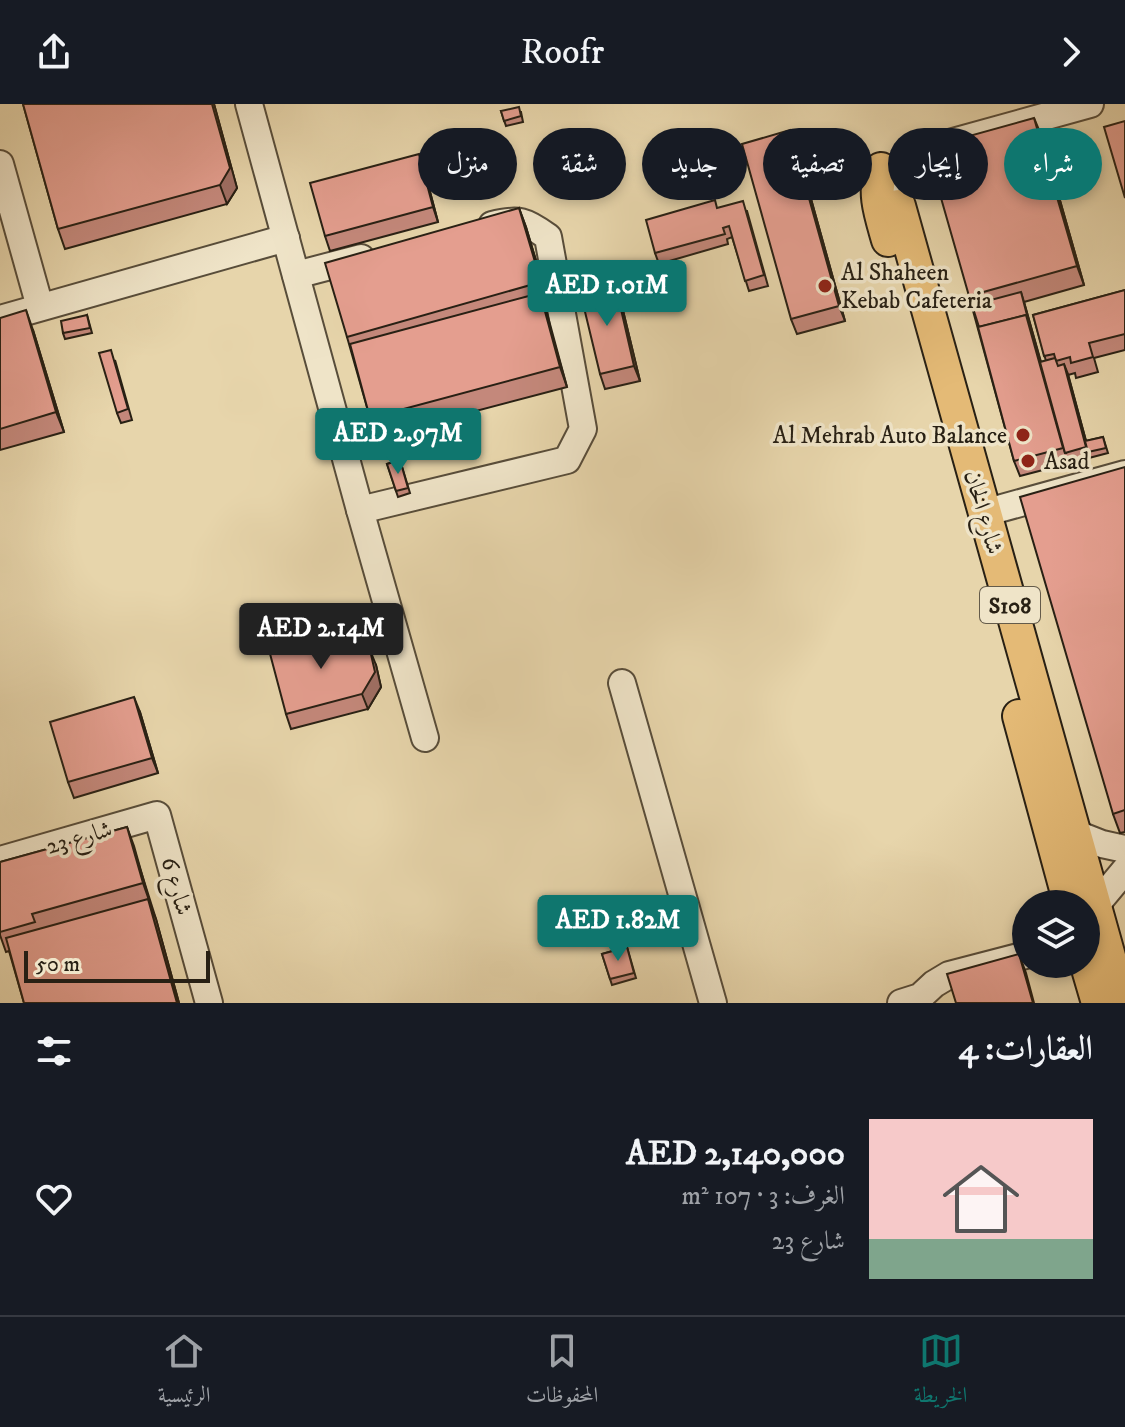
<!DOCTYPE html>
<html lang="ar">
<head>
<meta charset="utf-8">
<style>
	body { margin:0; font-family:"IM FELL DW Pica",Amiri,serif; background:#20242c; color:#f1f3f6; direction:rtl; height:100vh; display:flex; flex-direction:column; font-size:30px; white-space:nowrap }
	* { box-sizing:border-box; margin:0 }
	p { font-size:26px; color:#9ea1a6 }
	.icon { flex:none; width:44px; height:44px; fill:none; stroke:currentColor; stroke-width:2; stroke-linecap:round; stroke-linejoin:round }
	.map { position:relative; height:899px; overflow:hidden; direction:ltr }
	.drawer { display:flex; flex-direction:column; background:#171b24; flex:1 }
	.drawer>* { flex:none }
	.hud { position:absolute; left:24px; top:24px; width:1078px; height:72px; direction:rtl; display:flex; gap:16px }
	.tools { position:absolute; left:1012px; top:786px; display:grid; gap:16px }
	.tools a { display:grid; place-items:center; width:88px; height:88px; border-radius:50%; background:#171b24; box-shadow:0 4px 12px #0003; font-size:40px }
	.scale { position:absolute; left:24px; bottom:20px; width:186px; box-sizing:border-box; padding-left:8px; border:4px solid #282014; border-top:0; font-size:22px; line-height:28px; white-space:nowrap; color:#282014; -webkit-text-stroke:6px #efe4c8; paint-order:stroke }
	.price { position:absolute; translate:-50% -68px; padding:0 18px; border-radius:8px; background:#0f766e; color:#fff; font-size:26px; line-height:52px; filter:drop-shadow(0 2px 4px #0008) }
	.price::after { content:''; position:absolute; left:50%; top:48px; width:24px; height:18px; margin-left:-12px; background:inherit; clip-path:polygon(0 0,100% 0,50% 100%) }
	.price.current { background:#222; color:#fff }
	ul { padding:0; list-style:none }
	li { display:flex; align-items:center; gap:24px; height:200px; padding:0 32px }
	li+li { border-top:2px solid #363941 }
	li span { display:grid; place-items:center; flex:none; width:224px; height:160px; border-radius:0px; color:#555 }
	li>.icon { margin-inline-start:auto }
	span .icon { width:96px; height:96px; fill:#fffc; stroke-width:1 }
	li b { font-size:34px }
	h2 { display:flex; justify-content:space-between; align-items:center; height:96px; padding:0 32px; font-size:34px }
	.tag { padding:0 28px; border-radius:36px; background:#171b24; box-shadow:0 4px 12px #0003; font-size:28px; line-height:72px }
	.tag.current { background:#0f766e; color:#fff }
	header { display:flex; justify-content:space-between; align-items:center; height:104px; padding:0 32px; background:#171b24; font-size:36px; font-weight:600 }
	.dock { display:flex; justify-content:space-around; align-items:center; height:112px; border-top:2px solid #363941; background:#171b24; font-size:22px; color:#9ea1a6 }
	.dock a { display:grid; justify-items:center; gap:4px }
	.dock .current { color:#0f766e }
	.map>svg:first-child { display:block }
</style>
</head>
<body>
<header><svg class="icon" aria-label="forward" viewBox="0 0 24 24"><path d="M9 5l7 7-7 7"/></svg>Roofr<svg class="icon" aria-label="share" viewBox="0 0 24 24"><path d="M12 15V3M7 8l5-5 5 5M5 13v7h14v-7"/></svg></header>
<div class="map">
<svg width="1125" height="899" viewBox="0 0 1125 899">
	<rect width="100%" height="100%" fill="#e7d5ab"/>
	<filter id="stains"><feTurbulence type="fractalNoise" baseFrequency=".0025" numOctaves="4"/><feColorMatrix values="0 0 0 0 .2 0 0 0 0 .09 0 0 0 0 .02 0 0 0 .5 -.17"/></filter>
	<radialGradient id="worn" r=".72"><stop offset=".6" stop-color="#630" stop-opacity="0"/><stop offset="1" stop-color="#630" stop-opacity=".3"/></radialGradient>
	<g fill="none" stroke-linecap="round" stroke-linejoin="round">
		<g stroke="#584d3a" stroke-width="30">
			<g id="minor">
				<polyline points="249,0 360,406 425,634"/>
				<polyline points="0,60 40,203"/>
				<path d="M899,102c-3,-24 4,-42 25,-56l166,-46"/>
				<polyline points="296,171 361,154"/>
				<polyline points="0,215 286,134"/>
				<path d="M360,406l207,-50 16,-31 -35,-192c-22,-16 -29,-19 -56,-12"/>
				<polyline points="984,409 1125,370"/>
				<polyline points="622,579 713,899"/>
				<polyline points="1074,729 1102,740 1125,745"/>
				<polyline points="0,756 157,711 209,899"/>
				<polyline points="1095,802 1125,766"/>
				<polyline points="901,899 920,893 934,880 949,871 1026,851"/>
			</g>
		</g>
		<g stroke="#282014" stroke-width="36">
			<g id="major">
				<path d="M881,65c-8,25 0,46 7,71"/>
				<polyline points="899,102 1122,899"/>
				<polyline points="1019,612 1070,800"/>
				<polyline points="1086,858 1098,899"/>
			</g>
		</g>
		<use href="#minor" stroke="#efe4c8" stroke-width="26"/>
		<use href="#major" stroke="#e4ba76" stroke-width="32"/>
	</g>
	<g fill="#c4887b" stroke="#282014" stroke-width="2">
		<polygon points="23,0 214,0 237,84 227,100 65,145 58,125"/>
		<polygon points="501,7 521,8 523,18 506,22"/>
		<polygon points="1042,33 1084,181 1024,198 1041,258 1046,257 1033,211 1125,186 1125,246 1094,254 1098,268 1076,274 1075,269 1068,271 1086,337 1103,333 1108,349 1020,372 1014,357 969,192"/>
		<polygon points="796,41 845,217 797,230 791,215"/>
		<polygon points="424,65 438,118 330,147 325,132"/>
		<polygon points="519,104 526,123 548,197 543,199 567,283 377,333 370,314 347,233"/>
		<polygon points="718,104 747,107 768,182 749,187 732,133 727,135 728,140 659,160 655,149"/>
		<polygon points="615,179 620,194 640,277 605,285 600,270"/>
		<polygon points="87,211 92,229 65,235 63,229"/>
		<polygon points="0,214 33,226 64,328 0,346"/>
		<polygon points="115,256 132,316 121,319 117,309"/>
		<polygon points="400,356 410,389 398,393 387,360"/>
		<polygon points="1125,363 1125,728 1120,729 1113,710"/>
		<polygon points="376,561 381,583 368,605 291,625 286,610"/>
		<polygon points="140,608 158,669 74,694 68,678"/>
		<polygon points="127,723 156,815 179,899 24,899 9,847 6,848 0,831 0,758"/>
		<polygon points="627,843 636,874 612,881 602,850"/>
	</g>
	<g fill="#a06f64" stroke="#282014" stroke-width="2">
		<polygon points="212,0 214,0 237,84 227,100 220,81"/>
		<polygon points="1034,14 1042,33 1084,181 1077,162"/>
		<polygon points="790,26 796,41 845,217 839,202"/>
		<polygon points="419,50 424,65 438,118 433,103"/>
		<polygon points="519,104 526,123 548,197 541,178"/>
		<polygon points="615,179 620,194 640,277 634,262"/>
		<polygon points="1021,188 1024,198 1066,349 1065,349"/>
		<polygon points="540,189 547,209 567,283 560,263"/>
		<polygon points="26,206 33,226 64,328 56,308"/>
		<polygon points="1064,260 1068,270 1089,348 1088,348"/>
		<polygon points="370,546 376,561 381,583 368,605 362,590"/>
		<polygon points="134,593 140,608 158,669 152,654"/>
		<polygon points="127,723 134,742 150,799 143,779"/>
		<polygon points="148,795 156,815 179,899 177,899"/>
		<polygon points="1019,850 1026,869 1034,899 1033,899"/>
	</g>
	<g fill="#e49e8f" stroke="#282014" stroke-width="2">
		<polygon points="23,0 212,0 230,64 220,81 58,125"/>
		<polygon points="519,3 521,12 504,17 501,7"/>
		<polygon points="1034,14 1077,162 969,192 933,66 951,37"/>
		<polygon points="1125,17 1125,94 1104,23"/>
		<polygon points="790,26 839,202 791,215 742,40"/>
		<polygon points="419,50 433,103 325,132 310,79"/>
		<polygon points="715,96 717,104 743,97 764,171 745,177 729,122 723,124 725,130 655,149 646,116"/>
		<polygon points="519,104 541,178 347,233 325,159"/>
		<polygon points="615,179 634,262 600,270 580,187"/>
		<polygon points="1125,186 1125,230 1089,239 1093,253 1071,259 1070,253 1056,257 1054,250 1044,252 1033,211"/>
		<polygon points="1021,188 1028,215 1026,211 979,223 972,201"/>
		<polygon points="540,189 560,263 370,314 350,240"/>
		<polygon points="26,206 56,308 0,325 0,214"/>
		<polygon points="87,211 90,224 63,229 61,217"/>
		<polygon points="1026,211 1063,344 1014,357 978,223"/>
		<polygon points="111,246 128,305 117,309 99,249"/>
		<polygon points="1055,254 1058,262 1064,260 1086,343 1065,349 1040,258"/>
		<polygon points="1103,333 1106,344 1088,348 1085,337"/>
		<polygon points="400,356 408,384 396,387 387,360"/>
		<polygon points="1125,363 1125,706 1113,710 1020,393"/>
		<polygon points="340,527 370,546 375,568 362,590 286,610 269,546"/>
		<polygon points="134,593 152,654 68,678 50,618"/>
		<polygon points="127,723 143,779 32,810 35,818 0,828 0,758"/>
		<polygon points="148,795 177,899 24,899 6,834"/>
		<polygon points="627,843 634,869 610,875 602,850"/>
		<polygon points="1019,850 1033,899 956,899 947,870"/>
	</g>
	<g fill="#8f2418" stroke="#efe4c8" stroke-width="3">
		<circle cx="825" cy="182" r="8"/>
		<circle cx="1023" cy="331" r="8"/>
		<circle cx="1028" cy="357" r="8"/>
	</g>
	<g text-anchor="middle" stroke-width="7" stroke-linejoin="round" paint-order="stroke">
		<rect fill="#efe4c8" stroke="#645b4a" stroke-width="2" x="980" y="483" width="60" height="36" rx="6"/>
		<g font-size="22" font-weight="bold" fill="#282014">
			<text x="1010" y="509">S108</text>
		</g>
		<g font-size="24" fill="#282014" stroke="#efe4c8" text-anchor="start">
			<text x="841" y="176">Al Shaheen<tspan x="841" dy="28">Kebab Cafeteria</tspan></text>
			<text x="1007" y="339" text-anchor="end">Al Mehrab Auto Balance</text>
			<text x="1044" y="365">Asad</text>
		</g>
		<g font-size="24" fill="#282014" stroke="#efe4c8">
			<text transform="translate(984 408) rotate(74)" y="8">شارع الخان</text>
			<text transform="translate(79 733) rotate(-16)" y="8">شارع 23</text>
			<text transform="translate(177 782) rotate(74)" y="8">شارع 6</text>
		</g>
	</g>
	<rect width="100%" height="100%" filter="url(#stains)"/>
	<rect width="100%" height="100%" fill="url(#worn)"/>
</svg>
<div class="tools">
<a><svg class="icon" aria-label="layers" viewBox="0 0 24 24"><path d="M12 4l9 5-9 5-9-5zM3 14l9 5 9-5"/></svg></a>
</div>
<div class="scale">50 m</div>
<b class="price" style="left:607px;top:224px">AED 1.01M</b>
<b class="price" style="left:398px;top:372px">AED 2.97M</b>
<b class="price current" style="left:321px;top:567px">AED 2.14M</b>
<b class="price" style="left:618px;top:859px">AED 1.82M</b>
<div class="hud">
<a class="tag current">شراء</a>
<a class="tag">إيجار</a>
<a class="tag">تصفية</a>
<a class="tag">جديد</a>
<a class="tag">شقة</a>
<a class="tag">منزل</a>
</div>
</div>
<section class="drawer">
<h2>العقارات: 4<svg class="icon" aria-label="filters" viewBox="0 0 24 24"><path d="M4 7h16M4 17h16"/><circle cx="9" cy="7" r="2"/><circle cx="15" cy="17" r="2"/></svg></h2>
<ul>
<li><span style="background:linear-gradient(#f6c9c9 75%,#7fa58c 0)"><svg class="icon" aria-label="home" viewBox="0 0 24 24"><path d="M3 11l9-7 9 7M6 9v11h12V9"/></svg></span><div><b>AED 2,140,000</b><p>الغرف: 3 · 107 m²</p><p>شارع 23</p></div><svg class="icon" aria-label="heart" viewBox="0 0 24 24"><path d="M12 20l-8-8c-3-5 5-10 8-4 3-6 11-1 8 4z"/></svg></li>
</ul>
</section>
<nav class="dock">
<a class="current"><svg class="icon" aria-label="map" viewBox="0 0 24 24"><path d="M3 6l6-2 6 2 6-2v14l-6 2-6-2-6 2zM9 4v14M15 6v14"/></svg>الخريطة</a>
<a><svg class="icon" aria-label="saved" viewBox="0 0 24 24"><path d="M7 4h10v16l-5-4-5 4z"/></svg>المحفوظات</a>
<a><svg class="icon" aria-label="home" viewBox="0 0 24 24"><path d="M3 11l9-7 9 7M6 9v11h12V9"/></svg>الرئيسية</a>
</nav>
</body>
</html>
